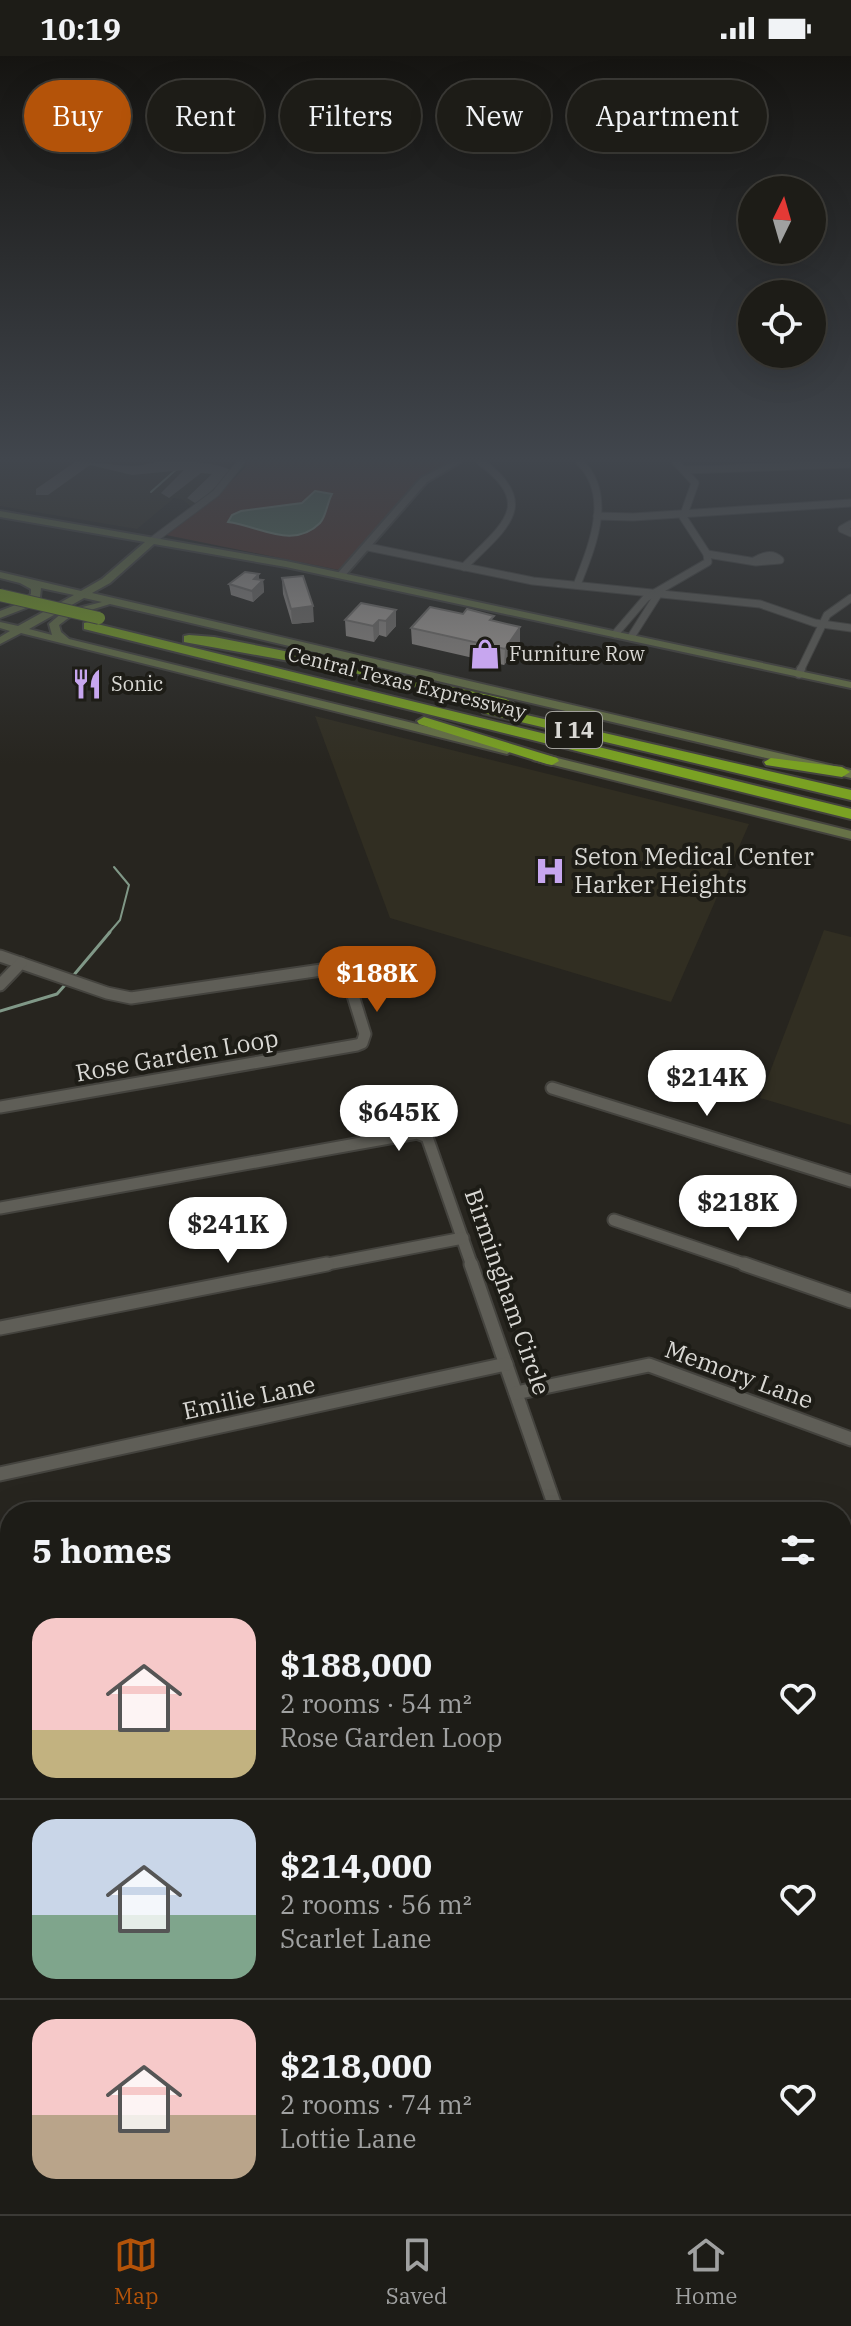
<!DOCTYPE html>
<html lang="en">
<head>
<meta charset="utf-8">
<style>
	body { margin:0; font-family:"IBM Plex Serif",serif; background:#252520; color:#f1f3f6; height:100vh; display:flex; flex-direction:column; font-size:30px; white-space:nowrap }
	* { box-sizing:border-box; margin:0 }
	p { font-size:26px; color:#a0a1a1 }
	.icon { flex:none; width:44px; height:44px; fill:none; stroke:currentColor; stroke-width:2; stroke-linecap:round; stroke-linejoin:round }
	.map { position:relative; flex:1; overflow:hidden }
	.side { position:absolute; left:0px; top:1446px; width:852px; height:712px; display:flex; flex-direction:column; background:#1d1c17; border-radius:32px 32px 0 0; box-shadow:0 8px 32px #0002,0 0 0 2px #3b3a36 }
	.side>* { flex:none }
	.banner { position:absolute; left:24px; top:24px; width:804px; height:72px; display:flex; gap:16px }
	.needle { width:52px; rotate:5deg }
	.fabs { position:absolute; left:738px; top:120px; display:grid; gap:16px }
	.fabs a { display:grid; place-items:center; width:88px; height:88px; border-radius:50%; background:#1d1c17; box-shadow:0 8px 32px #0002,0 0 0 2px #3b3a36; font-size:40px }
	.price { position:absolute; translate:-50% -68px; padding:0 18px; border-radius:28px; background:#fff; color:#222; font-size:26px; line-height:52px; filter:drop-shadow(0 2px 4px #0008) }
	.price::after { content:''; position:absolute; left:50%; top:48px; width:24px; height:18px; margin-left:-12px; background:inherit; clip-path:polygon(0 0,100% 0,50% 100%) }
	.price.active { background:#b45309; color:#fff }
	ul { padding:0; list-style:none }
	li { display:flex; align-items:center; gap:24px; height:200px; padding:0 32px }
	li+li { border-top:2px solid #3b3a36 }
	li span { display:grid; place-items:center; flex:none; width:224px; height:160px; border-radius:24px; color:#555 }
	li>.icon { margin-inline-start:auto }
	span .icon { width:96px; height:96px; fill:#fffc; stroke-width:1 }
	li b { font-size:34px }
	h2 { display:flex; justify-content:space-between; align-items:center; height:96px; padding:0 32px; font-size:34px }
	.tag { padding:0 28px; border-radius:36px; background:#1d1c17; box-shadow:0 8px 32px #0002,0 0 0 2px #3b3a36; font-size:28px; line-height:72px }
	.tag.active { background:#b45309; color:#fff }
	.status { display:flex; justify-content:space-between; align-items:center; height:56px; padding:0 40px; background:#1d1c17; direction:ltr }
	.status svg { height:22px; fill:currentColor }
	.tabs { display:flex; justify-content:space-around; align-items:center; height:112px; border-top:2px solid #3b3a36; background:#1d1c17; font-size:22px; color:#a0a1a1 }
	.tabs a { display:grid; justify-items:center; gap:4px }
	.tabs .active { color:#b45309 }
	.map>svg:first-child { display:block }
</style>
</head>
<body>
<div class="status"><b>10:19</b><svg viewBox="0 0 49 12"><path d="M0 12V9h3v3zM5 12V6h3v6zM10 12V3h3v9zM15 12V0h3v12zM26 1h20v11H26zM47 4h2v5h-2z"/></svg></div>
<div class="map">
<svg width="851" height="2158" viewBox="0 0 851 2158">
	<rect width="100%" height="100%" fill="#27251f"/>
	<g fill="#312e22">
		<polygon points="0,406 236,406 234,415 202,445 191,451 184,444 174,442 137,473 0,450"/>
		<polygon points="315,660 749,768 671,946 390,862"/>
		<polygon points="824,874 851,881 851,1069 760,1042"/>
	</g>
	<polygon fill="#523128" points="247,406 451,406 419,422 386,465 339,514 166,479 188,460 206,449 245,412"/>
	<path fill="#5a7c66" stroke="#809887" stroke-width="2" d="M315,435l17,3c-5,9 -6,23 -12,29 -27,27 -60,3 -92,-1l4,-7 9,-4 61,-8z"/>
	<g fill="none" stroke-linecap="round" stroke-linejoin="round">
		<g stroke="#809887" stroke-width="2">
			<polyline points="151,436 179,411"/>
			<polyline points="108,878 120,864 129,829 114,811"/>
		</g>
		<g stroke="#809887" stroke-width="3">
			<polyline points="73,920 110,876"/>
			<polyline points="0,955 57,938 65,929"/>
		</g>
		<path fill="#61605a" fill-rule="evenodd" d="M75,406c20,0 38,3 57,4 10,0 17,-3 25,-4 16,-3 64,0 75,9l-31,30 -6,2 -8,-5 25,-24 -11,-1 -32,25 -8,-5 23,-23 -52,5 -42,-10 -42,30h-12v-6z"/>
		<g stroke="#44433e" stroke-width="9">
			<g id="minor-far4">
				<polyline points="685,414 851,408"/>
				<polyline points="597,460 633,461 851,447"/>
				<polyline points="851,468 842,473 851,477"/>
				<polyline points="153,484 216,437 241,406"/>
				<polyline points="368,491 533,525 760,548 815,567 851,572"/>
				<path d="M707,498l49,8 24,-2c-8,-8 -17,-4 -26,1"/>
				<path d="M464,511c38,-39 76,-62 17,-105"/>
				<path d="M577,529c15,-39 37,-89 3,-123"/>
				<polyline points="615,578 646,542 708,506 707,498 683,461 695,427 676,406"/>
				<polyline points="631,581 659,537"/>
				<polyline points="800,615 827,559 851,542"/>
			</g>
		</g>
		<g stroke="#44433e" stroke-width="11">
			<polyline id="minor-far3" points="799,618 801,613"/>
		</g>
		<g stroke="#44433e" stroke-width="15">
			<g id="minor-far2">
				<polyline points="0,900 107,937 131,942 335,912 346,917 365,978 362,987 357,989 0,1051"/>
				<polyline points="0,929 21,907"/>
				<polyline points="552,1032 851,1125"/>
				<polyline points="0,1152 417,1077 427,1081 472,1210"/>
				<polyline points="614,1164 750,1210"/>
				<polyline points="317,1210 463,1182"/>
			</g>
		</g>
		<g stroke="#44433e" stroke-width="17">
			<g id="minor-far1">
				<polyline points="471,1208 557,1456"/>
				<polyline points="744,1208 851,1245"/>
				<polyline points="0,1272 327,1208"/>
				<polyline points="516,1337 649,1309 851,1383"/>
				<polyline points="0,1418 506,1308"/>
				<polyline points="536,1456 555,1451"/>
				<polyline points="842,1543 851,1547"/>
				<polyline points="0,1580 10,1578"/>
			</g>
		</g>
		<g stroke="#44433e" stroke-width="21">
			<g id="minor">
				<polyline points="0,1786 10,1784"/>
				<polyline points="0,2033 10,2031"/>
				<polyline points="795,2148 798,2158"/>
				<polyline points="544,2156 567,2148"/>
			</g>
		</g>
		<g stroke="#44433e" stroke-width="4">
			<polygon id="tertiary" points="452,406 461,406 427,426 343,522 337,522 337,518 421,422"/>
		</g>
		<g stroke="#44433e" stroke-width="4">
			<g id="secondary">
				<path d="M0,455l286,50 565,121v6l-565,-121 -132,-23 -44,39 -18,10 759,177v8l-741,-174 -39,12 -12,9 2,7 8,7 442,108 2,3 -6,4 -486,-121 -21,11v-7l10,-6 -10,-3v-6l18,4 56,-31 -33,-7 -1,9 -14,11 -26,10v-7l18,-7 13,-10v-5l-11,-6 -20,-5v-6l81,19 21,-12 43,-37 -145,-25zM84,542l18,4 -39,10 -14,12 3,11 -23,-6z"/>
				<polygon points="537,697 851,775 851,783 533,704 533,698"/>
			</g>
		</g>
		<g stroke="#44433e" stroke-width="4">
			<g id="motorway">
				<polygon points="89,566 851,753 851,763 84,573 84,567"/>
				<polygon points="189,579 214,581 345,607 506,643 513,647 506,651 345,615 184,586 184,580"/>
				<polygon points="488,650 851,734 851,744 483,657 481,654"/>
				<polygon points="424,661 557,702 559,705 552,709 547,708 419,668 417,665"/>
				<polygon points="771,702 842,711 850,716 842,721 766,709 764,706"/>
			</g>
		</g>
		<use href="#minor-far4" stroke="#5f5e57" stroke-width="7"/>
		<use href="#minor-far3" stroke="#5f5e57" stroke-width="8"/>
		<use href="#minor-far2" stroke="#5f5e57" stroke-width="11"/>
		<use href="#minor-far1" stroke="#5f5e57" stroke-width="13"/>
		<use href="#minor" stroke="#5f5e57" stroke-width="17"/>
		<use href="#tertiary" fill="#5f5e57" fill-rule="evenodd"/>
		<use href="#secondary" fill="#677247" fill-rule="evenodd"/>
		<use href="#motorway" fill="#7aa123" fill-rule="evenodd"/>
		<g stroke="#44433e" stroke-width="14" stroke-linecap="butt">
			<polyline id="motorway-bridge" points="0,539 99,562"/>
		</g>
		<use href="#motorway-bridge" stroke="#7aa123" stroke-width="12"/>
	</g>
	<g fill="#8d8883">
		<polygon points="259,518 259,523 263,524 264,536 253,546 231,539 229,528"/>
		<polygon points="282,522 314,566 292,568 283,538"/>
		<polygon points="361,547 396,570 386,581 379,579 374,586 346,580 345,564"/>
		<polygon points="494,565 520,571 520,586 504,609 412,588 411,572"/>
	</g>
	<g fill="#736f6a">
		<polygon points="259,518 259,528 263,524 264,536 253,546 252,535 254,523"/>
		<polygon points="313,550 314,566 292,568 291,553"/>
		<polygon points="396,554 396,570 386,581 386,565"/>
		<polygon points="379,564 379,579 374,586 373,570"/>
		<polygon points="520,571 520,586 504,609 505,593"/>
	</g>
	<g fill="#a49e98" stroke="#736f6a" stroke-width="2">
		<polygon points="245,516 259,518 254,523 263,524 252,535 229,528"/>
		<polygon points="303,520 313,550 291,553 282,522"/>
		<polygon points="361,547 396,554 386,565 379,564 373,570 345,564"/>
		<polygon points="430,551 463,558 467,553 494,560 490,564 520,571 505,593 411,572"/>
	</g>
	<linearGradient id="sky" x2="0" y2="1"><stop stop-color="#151411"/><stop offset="0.57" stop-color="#41464d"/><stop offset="1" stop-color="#41464d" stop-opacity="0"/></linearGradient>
	<rect width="851" height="708" fill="url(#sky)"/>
	<defs>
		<g id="shop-bare" transform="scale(2.4)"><path d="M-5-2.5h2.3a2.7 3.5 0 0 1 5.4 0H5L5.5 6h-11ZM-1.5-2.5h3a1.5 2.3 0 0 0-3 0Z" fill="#c7a6ef" stroke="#1d1c16" stroke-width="2.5" paint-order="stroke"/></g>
		<g id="restaurant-bare" transform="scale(2.4)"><path d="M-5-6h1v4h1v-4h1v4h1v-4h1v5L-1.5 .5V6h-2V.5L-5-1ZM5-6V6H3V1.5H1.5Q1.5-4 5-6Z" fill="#c7a6ef" stroke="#1d1c16" stroke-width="2.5" paint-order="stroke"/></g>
		<g id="hospital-bare" transform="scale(2.4)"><path d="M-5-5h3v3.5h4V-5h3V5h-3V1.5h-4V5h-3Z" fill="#c7a6ef" stroke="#1d1c16" stroke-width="2.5" paint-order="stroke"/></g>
	</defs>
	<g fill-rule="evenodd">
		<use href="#shop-bare" x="485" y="598"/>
		<use href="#restaurant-bare" x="87" y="628"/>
		<use href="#hospital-bare" x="550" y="815"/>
	</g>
	<g text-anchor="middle" stroke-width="8" stroke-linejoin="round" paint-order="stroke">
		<g font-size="20" fill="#d9d8d4" stroke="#1d1c16" text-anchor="start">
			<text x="509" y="605">Furniture Row</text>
			<text x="111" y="635">Sonic</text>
		</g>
		<g font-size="20" fill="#d9d8d4" stroke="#1d1c16">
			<text transform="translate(407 627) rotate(14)" y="7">Central Texas Expressway</text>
		</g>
		<rect fill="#1d1c16" stroke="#a1a09b" stroke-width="2" x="546" y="656" width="56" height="36" rx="6"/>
		<g font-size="22" font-weight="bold" fill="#d9d8d4">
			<text x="574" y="682">I 14</text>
		</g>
		<g font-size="24" fill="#d9d8d4" stroke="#1d1c16" text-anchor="start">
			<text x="574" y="809">Seton Medical Center<tspan x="574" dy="28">Harker Heights</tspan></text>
		</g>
		<g font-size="24" fill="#d9d8d4" stroke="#1d1c16">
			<text transform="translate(177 1000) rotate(-10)" y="8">Rose Garden Loop</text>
			<text transform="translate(507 1236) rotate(71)" y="8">Birmingham Circle</text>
			<text transform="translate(739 1319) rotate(20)" y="8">Memory Lane</text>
			<text transform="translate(249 1342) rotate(-12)" y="8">Emilie Lane</text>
		</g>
	</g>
</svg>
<div class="fabs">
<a><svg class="needle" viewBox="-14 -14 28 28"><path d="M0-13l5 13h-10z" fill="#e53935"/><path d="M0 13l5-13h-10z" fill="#a0a1a1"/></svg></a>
<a><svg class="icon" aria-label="locate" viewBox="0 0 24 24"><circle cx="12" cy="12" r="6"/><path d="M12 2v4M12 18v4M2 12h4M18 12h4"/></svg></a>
</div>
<b class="price active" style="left:377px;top:958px">$188K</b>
<b class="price" style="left:707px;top:1062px">$214K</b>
<b class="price" style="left:399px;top:1097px">$645K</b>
<b class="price" style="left:738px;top:1187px">$218K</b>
<b class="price" style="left:228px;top:1209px">$241K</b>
<div class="banner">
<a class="tag active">Buy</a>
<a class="tag">Rent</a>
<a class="tag">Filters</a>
<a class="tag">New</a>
<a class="tag">Apartment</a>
</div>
<section class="side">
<h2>5 homes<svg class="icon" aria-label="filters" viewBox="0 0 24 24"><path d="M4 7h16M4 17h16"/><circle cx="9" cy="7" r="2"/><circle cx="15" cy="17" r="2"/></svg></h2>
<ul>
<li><span style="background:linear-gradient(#f6c9c9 70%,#c2b280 0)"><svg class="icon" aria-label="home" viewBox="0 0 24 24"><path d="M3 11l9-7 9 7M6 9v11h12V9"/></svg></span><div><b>$188,000</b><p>2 rooms · 54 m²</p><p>Rose Garden Loop</p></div><svg class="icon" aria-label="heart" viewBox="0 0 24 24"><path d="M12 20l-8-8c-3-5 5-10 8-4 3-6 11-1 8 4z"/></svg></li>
<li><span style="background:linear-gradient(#c9d6e8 60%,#7fa58c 0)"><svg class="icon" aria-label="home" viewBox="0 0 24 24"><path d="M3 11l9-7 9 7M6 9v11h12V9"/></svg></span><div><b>$214,000</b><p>2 rooms · 56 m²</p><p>Scarlet Lane</p></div><svg class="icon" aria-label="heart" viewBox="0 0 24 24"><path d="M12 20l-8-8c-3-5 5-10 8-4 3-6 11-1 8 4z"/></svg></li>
<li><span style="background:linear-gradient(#f6c9c9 60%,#b9a48a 0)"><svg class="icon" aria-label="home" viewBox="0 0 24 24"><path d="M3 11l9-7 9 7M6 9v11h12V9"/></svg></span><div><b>$218,000</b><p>2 rooms · 74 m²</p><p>Lottie Lane</p></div><svg class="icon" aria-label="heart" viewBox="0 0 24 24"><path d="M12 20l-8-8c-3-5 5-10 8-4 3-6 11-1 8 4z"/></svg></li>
</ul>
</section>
</div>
<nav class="tabs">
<a class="active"><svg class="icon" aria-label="map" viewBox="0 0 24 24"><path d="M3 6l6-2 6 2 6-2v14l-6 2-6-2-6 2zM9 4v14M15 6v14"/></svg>Map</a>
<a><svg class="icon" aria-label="saved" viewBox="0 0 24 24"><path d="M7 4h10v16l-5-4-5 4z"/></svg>Saved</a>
<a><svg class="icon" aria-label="home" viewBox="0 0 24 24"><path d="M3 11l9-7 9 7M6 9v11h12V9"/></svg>Home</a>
</nav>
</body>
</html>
